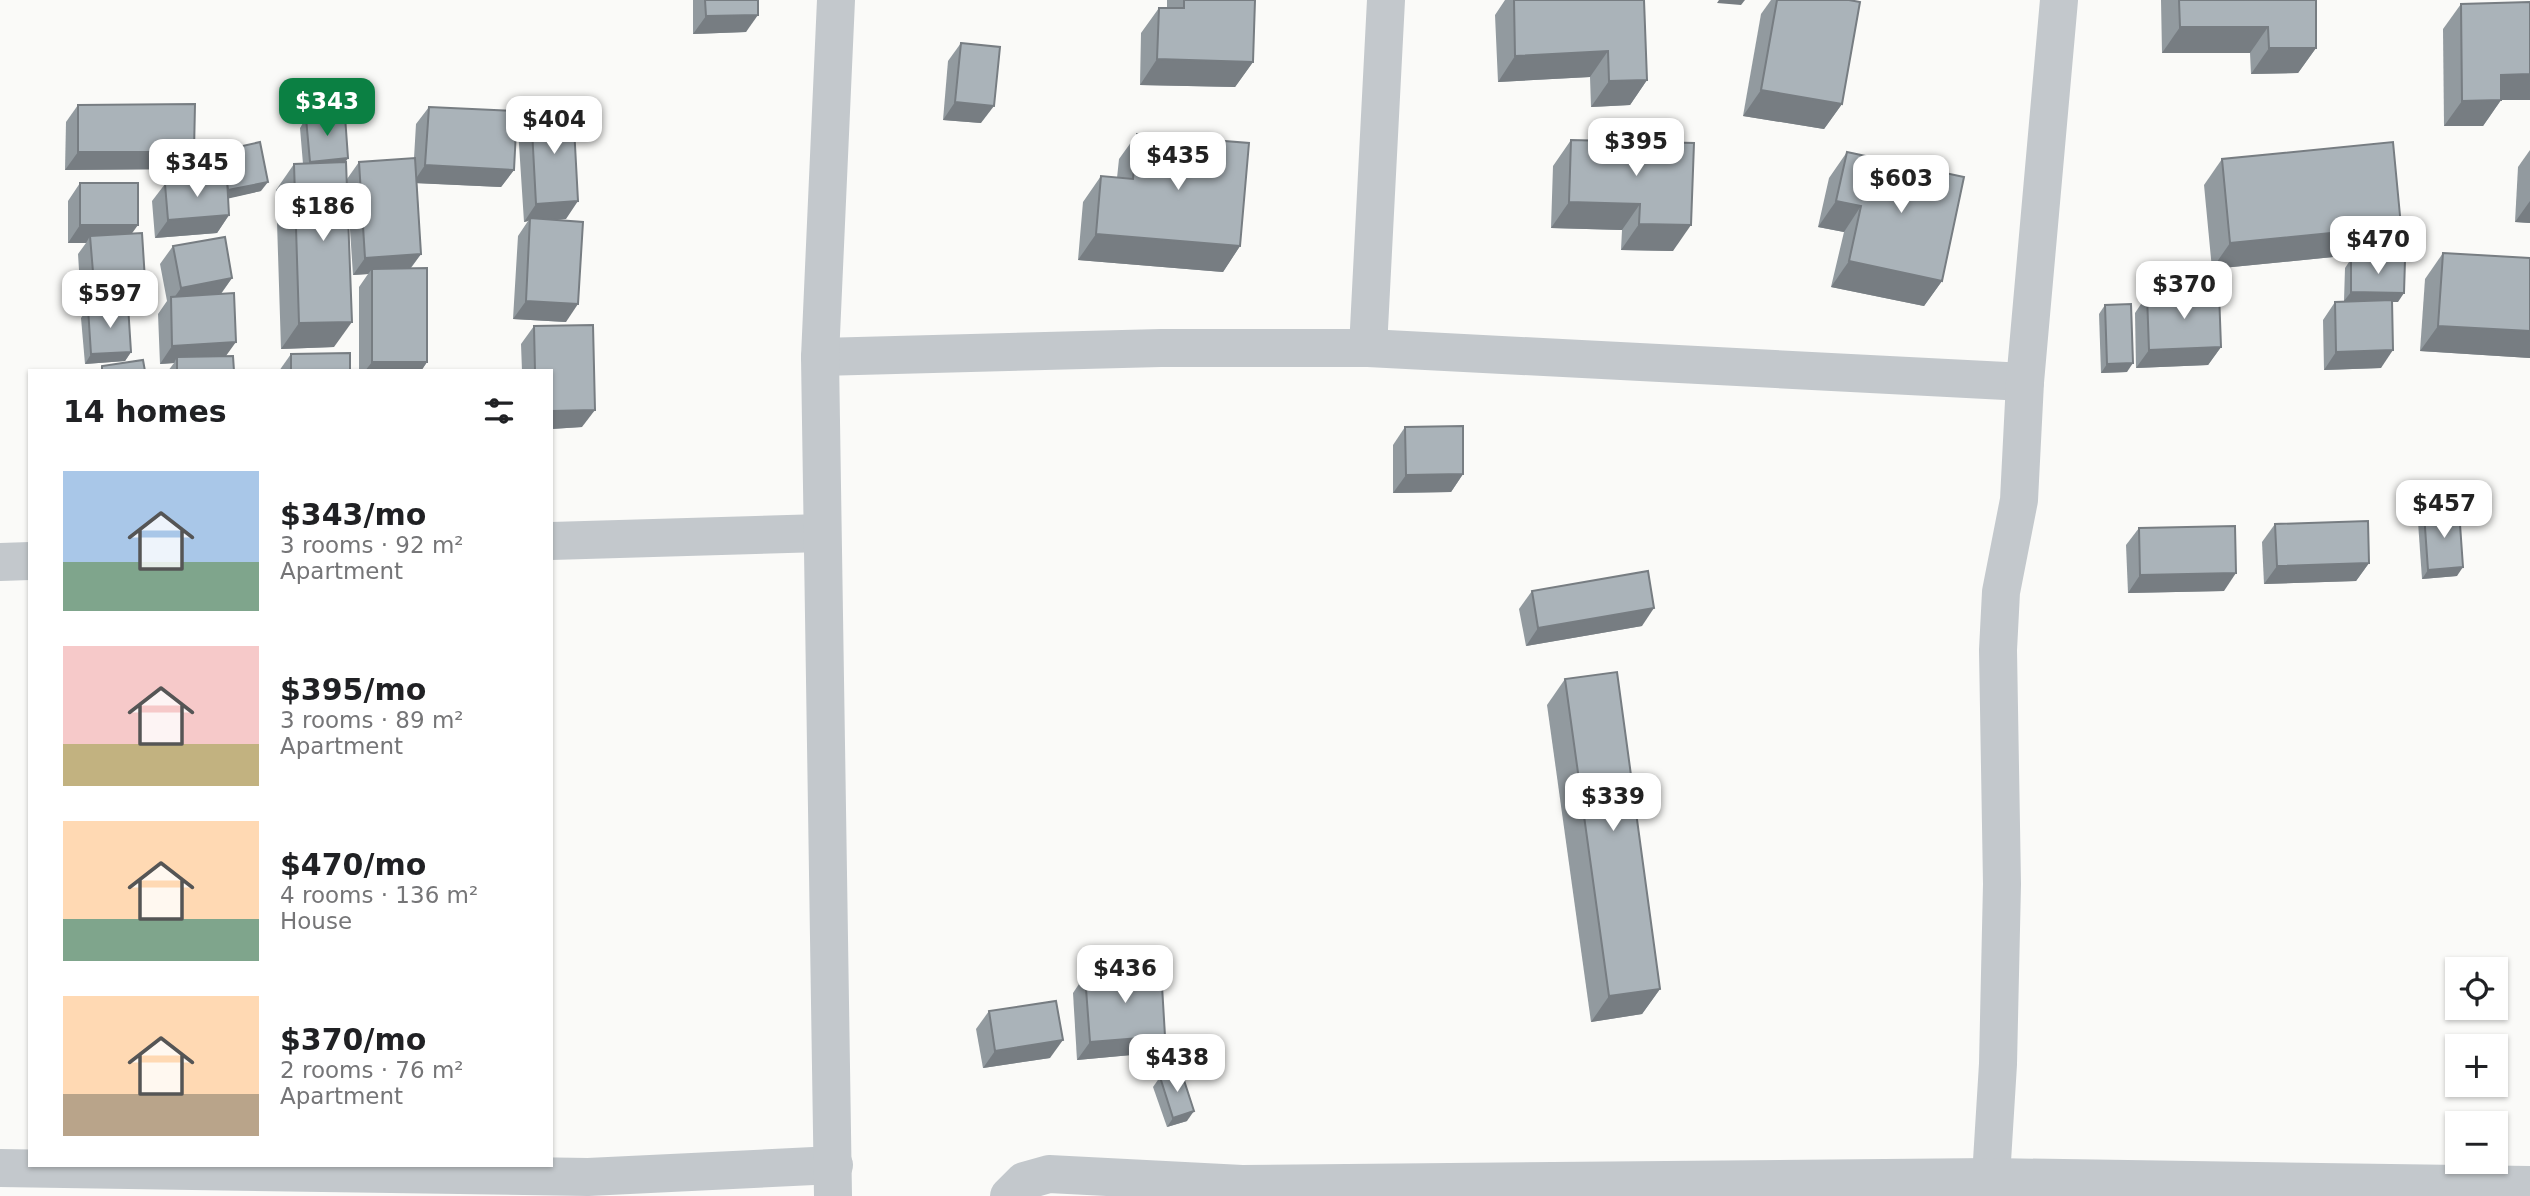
<!DOCTYPE html>
<html lang="en">
<head>
<meta charset="utf-8">
<style>
	body { margin:0; font-family:"DejaVu Sans",sans-serif; background:#f2f2f2; color:#202124; height:100vh; display:flex; flex-direction:column; font-size:26px; white-space:nowrap }
	* { box-sizing:border-box; margin:0 }
	p { font-size:23px; color:#757577 }
	.icon { flex:none; width:38px; height:38px; fill:none; stroke:currentColor; stroke-width:2; stroke-linecap:round; stroke-linejoin:round }
	.map { position:relative; flex:1; overflow:hidden }
	.side { position:absolute; left:28px; top:369px; width:525px; height:798px; display:flex; flex-direction:column; background:#fff; border-radius:0px; box-shadow:0 2px 5px #0004 }
	.side>* { flex:none }
	.fabs { position:absolute; left:2445px; top:957px; display:grid; gap:14px }
	.fabs a { display:grid; place-items:center; width:63px; height:63px; border-radius:0px; background:#fff; box-shadow:0 2px 5px #0004; font-size:35px }
	.price { position:absolute; translate:-50% -60px; padding:0 16px; border-radius:14px; background:#fff; color:#222; font-size:23px; line-height:46px; filter:drop-shadow(0 2px 4px #0008) }
	.price::after { content:''; position:absolute; left:50%; top:42px; width:21px; height:16px; margin-left:-10px; background:inherit; clip-path:polygon(0 0,100% 0,50% 100%) }
	.price.active { background:#0b8043; color:#fff }
	ul { padding:0; list-style:none }
	li { display:flex; align-items:center; gap:21px; height:175px; padding:0 35px }
	li span { display:grid; place-items:center; flex:none; width:196px; height:140px; border-radius:0px; color:#555 }
	li>.icon { margin-inline-start:auto }
	span .icon { width:84px; height:84px; fill:#fffc; stroke-width:1 }
	li b { font-size:30px }
	h2 { display:flex; justify-content:space-between; align-items:center; height:84px; padding:0 35px; font-size:30px }
	.map>svg:first-child { display:block }
</style>
</head>
<body>
<div class="map">
<svg width="2530" height="1196" viewBox="0 0 2530 1196">
	<rect width="100%" height="100%" fill="#fafaf8"/>
	<g fill="none" stroke-linecap="round" stroke-linejoin="round">
		<g stroke="#c3c8cc" stroke-width="38">
			<polyline points="1368,348 1386,0"/>
			<polyline points="820,357 1161,348 1368,348 2025,382"/>
			<polyline points="551,541 822,533"/>
			<polyline points="0,562 30,561"/>
			<polyline points="0,1168 588,1177 834,1165"/>
			<polyline points="1991,1177 1998,1064 2002,884 1998,650 2001,592 2019,500 2025,382 2059,0"/>
			<polyline points="833,1196 820,357 836,0"/>
			<polyline points="1009,1196 1024,1181 1049,1174 1242,1184 1991,1177 2530,1185"/>
		</g>
	</g>
	<g fill="#929a9f">
		<polygon points="693,0 758,0 746,32 693,34"/>
		<polygon points="1167,0 1255,0 1253,62 1235,87 1140,85 1141,33 1159,8 1167,8"/>
		<polygon points="1505,0 1644,0 1647,80 1630,105 1591,107 1590,77 1498,82 1495,15"/>
		<polygon points="1771,0 1849,0 1842,104 1824,129 1743,116 1761,14"/>
		<polygon points="2161,0 2316,0 2316,48 2298,73 2251,74 2250,53 2162,53"/>
		<polygon points="2461,4 2501,100 2483,126 2444,126 2443,29"/>
		<polygon points="961,43 981,123 943,120 948,61"/>
		<polygon points="78,105 182,169 65,170 66,122"/>
		<polygon points="429,107 514,170 501,187 417,183 421,254 411,268 427,362 421,371 359,371 359,287 368,274 353,275 347,184 334,347 281,349 276,190 294,164 303,164 300,128 306,118 345,162 347,179 359,162 414,158 416,124"/>
		<polygon points="531,111 566,219 555,220 566,322 513,319 518,236 528,221 524,222 518,129"/>
		<polygon points="1137,134 1240,246 1223,272 1078,260 1083,202 1101,176 1117,178 1119,159"/>
		<polygon points="1571,140 1694,143 1673,251 1621,250 1622,230 1551,228 1553,166"/>
		<polygon points="2530,150 2530,223 2515,222 2518,167"/>
		<polygon points="220,151 261,191 228,198 229,215 217,233 155,238 152,201 165,184 218,179 214,160"/>
		<polygon points="1847,152 1942,281 1924,306 1831,287 1844,232 1818,227 1829,178"/>
		<polygon points="2222,159 2401,226 2383,252 2212,269 2204,185"/>
		<polygon points="80,183 132,233 133,298 81,302 78,254 86,243 68,243 68,201"/>
		<polygon points="173,246 232,278 221,294 226,356 234,371 168,371 174,363 160,364 158,314 167,301 160,264"/>
		<polygon points="2443,253 2530,258 2530,358 2420,351 2425,279"/>
		<polygon points="2351,259 2398,302 2392,302 2381,368 2324,370 2323,320 2335,302 2344,301 2345,268"/>
		<polygon points="2147,295 2221,347 2208,365 2136,368 2135,313"/>
		<polygon points="2105,305 2127,372 2101,373 2099,314"/>
		<polygon points="88,308 131,352 125,361 85,364 81,318"/>
		<polygon points="534,326 582,427 551,429 551,371 522,371 521,344"/>
		<polygon points="291,354 350,371 279,371"/>
		<polygon points="1405,427 1463,474 1451,492 1393,493 1393,445"/>
		<polygon points="2424,513 2457,576 2422,579 2418,522"/>
		<polygon points="2275,524 2369,563 2356,581 2264,584 2262,542"/>
		<polygon points="2139,528 2224,591 2128,593 2126,545"/>
		<polygon points="1532,591 1642,626 1526,646 1519,609"/>
		<polygon points="1565,679 1660,989 1642,1014 1591,1022 1547,705"/>
		<polygon points="1085,975 1153,1053 1077,1060 1073,993"/>
		<polygon points="989,1011 1050,1058 983,1068 976,1029"/>
		<polygon points="1160,1077 1187,1121 1167,1127 1153,1087"/>
	</g>
	<g fill="#777d82">
		<polygon points="1719,0 1745,0 1741,5 1717,3"/>
		<polygon points="758,15 746,32 693,34 706,16"/>
		<polygon points="2180,27 2268,27 2250,53 2162,53"/>
		<polygon points="2269,48 2316,48 2298,73 2251,74"/>
		<polygon points="1608,51 1590,77 1498,82 1515,56"/>
		<polygon points="1157,59 1253,62 1235,87 1140,85"/>
		<polygon points="2530,74 2530,100 2483,100 2501,75"/>
		<polygon points="1647,80 1630,105 1591,107 1609,81"/>
		<polygon points="1761,90 1842,104 1824,129 1743,116"/>
		<polygon points="2501,100 2483,126 2444,126 2462,101"/>
		<polygon points="955,102 994,106 981,123 943,120"/>
		<polygon points="78,152 194,152 182,169 65,170"/>
		<polygon points="348,158 342,168 304,171 310,162"/>
		<polygon points="425,165 514,170 501,187 413,183"/>
		<polygon points="268,182 261,191 222,200 228,190"/>
		<polygon points="578,201 566,219 530,221 530,218 528,221 524,222 536,204"/>
		<polygon points="1836,201 1861,206 1844,232 1818,227"/>
		<polygon points="2530,201 2530,223 2515,222"/>
		<polygon points="1569,202 1640,204 1622,230 1551,228"/>
		<polygon points="229,215 217,233 155,238 168,220"/>
		<polygon points="1639,224 1691,225 1673,251 1621,250"/>
		<polygon points="80,225 138,225 125,243 90,236 86,243 68,243"/>
		<polygon points="2401,226 2383,252 2212,269 2230,243"/>
		<polygon points="1096,234 1240,246 1223,272 1078,260"/>
		<polygon points="421,254 408,271 372,269 368,274 353,275 365,258"/>
		<polygon points="1849,261 1942,281 1924,306 1831,287"/>
		<polygon points="232,278 219,296 171,302 181,288"/>
		<polygon points="145,280 133,298 81,302 94,284"/>
		<polygon points="2351,292 2404,293 2398,302 2344,301"/>
		<polygon points="526,301 578,304 566,322 513,319"/>
		<polygon points="352,322 334,347 281,349 299,323"/>
		<polygon points="2438,326 2530,331 2530,358 2420,351"/>
		<polygon points="236,342 223,360 177,357 174,363 160,364 172,346"/>
		<polygon points="2221,347 2208,365 2136,368 2149,350"/>
		<polygon points="2393,350 2381,368 2324,370 2336,352"/>
		<polygon points="131,352 125,361 85,364 91,354"/>
		<polygon points="372,362 427,362 421,371 365,371"/>
		<polygon points="2133,363 2127,372 2101,373 2107,364"/>
		<polygon points="595,410 582,427 551,429 551,411"/>
		<polygon points="1463,474 1451,492 1393,493 1406,475"/>
		<polygon points="2369,563 2356,581 2264,584 2277,566"/>
		<polygon points="2463,567 2457,576 2422,579 2428,570"/>
		<polygon points="2236,573 2224,591 2128,593 2140,575"/>
		<polygon points="1654,608 1642,626 1526,646 1538,628"/>
		<polygon points="1660,989 1642,1014 1591,1022 1609,996"/>
		<polygon points="1165,1036 1153,1053 1077,1060 1090,1042"/>
		<polygon points="1063,1040 1050,1058 983,1068 995,1051"/>
		<polygon points="1194,1111 1187,1121 1167,1127 1173,1118"/>
	</g>
	<g fill="#aab3b9" stroke="#777d82" stroke-width="2">
		<polygon points="705,0 758,0 758,15 706,16"/>
		<polygon points="1184,0 1255,0 1253,62 1157,59 1159,8 1184,8"/>
		<polygon points="1514,0 1644,0 1647,80 1609,81 1608,51 1515,56"/>
		<polygon points="1777,0 1849,0 1860,2 1842,104 1761,90"/>
		<polygon points="2179,0 2316,0 2316,48 2269,48 2268,27 2180,27"/>
		<polygon points="2530,2 2530,74 2501,75 2501,100 2462,101 2461,4"/>
		<polygon points="961,43 1000,47 994,106 955,102"/>
		<polygon points="195,104 194,152 78,152 78,105"/>
		<polygon points="429,107 517,111 514,170 425,165"/>
		<polygon points="573,108 578,201 536,204 531,111"/>
		<polygon points="345,116 348,158 310,162 306,118"/>
		<polygon points="1137,134 1249,143 1240,246 1096,234 1101,176 1133,179"/>
		<polygon points="1571,140 1694,143 1691,225 1639,224 1640,204 1569,202"/>
		<polygon points="260,142 268,182 228,190 220,151"/>
		<polygon points="2393,142 2401,226 2230,243 2222,159"/>
		<polygon points="1847,152 1964,177 1942,281 1849,261 1861,206 1836,201"/>
		<polygon points="415,158 421,254 365,258 359,162"/>
		<polygon points="346,162 352,322 299,323 294,164"/>
		<polygon points="227,178 229,215 168,220 165,184"/>
		<rect x="80" y="183" width="58" height="42"/>
		<polygon points="530,218 583,222 578,304 526,301"/>
		<polygon points="142,233 145,280 94,284 90,236"/>
		<polygon points="225,237 232,278 181,288 173,246"/>
		<polygon points="2443,253 2530,258 2530,331 2438,326"/>
		<polygon points="2351,259 2405,260 2404,293 2351,292"/>
		<polygon points="427,268 427,362 372,362 372,269"/>
		<polygon points="2219,292 2221,347 2149,350 2147,295"/>
		<polygon points="234,293 236,342 172,346 171,297"/>
		<polygon points="2392,300 2393,350 2336,352 2335,302"/>
		<polygon points="2131,304 2133,363 2107,364 2105,305"/>
		<polygon points="128,305 131,352 91,354 88,308"/>
		<polygon points="593,325 595,410 551,411 551,371 535,371 534,326"/>
		<polygon points="350,353 350,371 291,371 291,354"/>
		<polygon points="233,356 234,371 177,371 177,357"/>
		<polygon points="143,360 145,371 102,371 102,366"/>
		<polygon points="1463,426 1463,474 1406,475 1405,427"/>
		<polygon points="2459,510 2463,567 2428,570 2424,513"/>
		<polygon points="2368,521 2369,563 2277,566 2275,524"/>
		<polygon points="2235,526 2236,573 2140,575 2139,528"/>
		<polygon points="1648,571 1654,608 1538,628 1532,591"/>
		<polygon points="1617,672 1660,989 1609,996 1565,679"/>
		<polygon points="1161,969 1165,1036 1090,1042 1085,975"/>
		<polygon points="1056,1001 1063,1040 995,1051 989,1011"/>
		<polygon points="1181,1071 1194,1111 1173,1118 1160,1077"/>
	</g>
</svg>
<div class="fabs">
<a><svg class="icon" aria-label="locate" viewBox="0 0 24 24"><circle cx="12" cy="12" r="6"/><path d="M12 2v4M12 18v4M2 12h4M18 12h4"/></svg></a>
<a>+</a>
<a>−</a>
</div>
<b class="price active" style="left:327px;top:138px">$343</b>
<b class="price" style="left:554px;top:156px">$404</b>
<b class="price" style="left:1636px;top:178px">$395</b>
<b class="price" style="left:1178px;top:192px">$435</b>
<b class="price" style="left:197px;top:199px">$345</b>
<b class="price" style="left:1901px;top:215px">$603</b>
<b class="price" style="left:323px;top:243px">$186</b>
<b class="price" style="left:2378px;top:276px">$470</b>
<b class="price" style="left:2184px;top:321px">$370</b>
<b class="price" style="left:110px;top:330px">$597</b>
<b class="price" style="left:2444px;top:540px">$457</b>
<b class="price" style="left:1613px;top:833px">$339</b>
<b class="price" style="left:1125px;top:1005px">$436</b>
<b class="price" style="left:1177px;top:1094px">$438</b>
<section class="side">
<h2>14 homes<svg class="icon" aria-label="filters" viewBox="0 0 24 24"><path d="M4 7h16M4 17h16"/><circle cx="9" cy="7" r="2"/><circle cx="15" cy="17" r="2"/></svg></h2>
<ul>
<li><span style="background:linear-gradient(#a9c7e8 65%,#7fa58c 0)"><svg class="icon" aria-label="home" viewBox="0 0 24 24"><path d="M3 11l9-7 9 7M6 9v11h12V9"/></svg></span><div><b>$343/mo</b><p>3 rooms · 92 m²</p><p>Apartment</p></div></li>
<li><span style="background:linear-gradient(#f6c9c9 70%,#c2b280 0)"><svg class="icon" aria-label="home" viewBox="0 0 24 24"><path d="M3 11l9-7 9 7M6 9v11h12V9"/></svg></span><div><b>$395/mo</b><p>3 rooms · 89 m²</p><p>Apartment</p></div></li>
<li><span style="background:linear-gradient(#ffd9b3 70%,#7fa58c 0)"><svg class="icon" aria-label="home" viewBox="0 0 24 24"><path d="M3 11l9-7 9 7M6 9v11h12V9"/></svg></span><div><b>$470/mo</b><p>4 rooms · 136 m²</p><p>House</p></div></li>
<li><span style="background:linear-gradient(#ffd9b3 70%,#b9a48a 0)"><svg class="icon" aria-label="home" viewBox="0 0 24 24"><path d="M3 11l9-7 9 7M6 9v11h12V9"/></svg></span><div><b>$370/mo</b><p>2 rooms · 76 m²</p><p>Apartment</p></div></li>
</ul>
</section>
</div>
</body>
</html>
